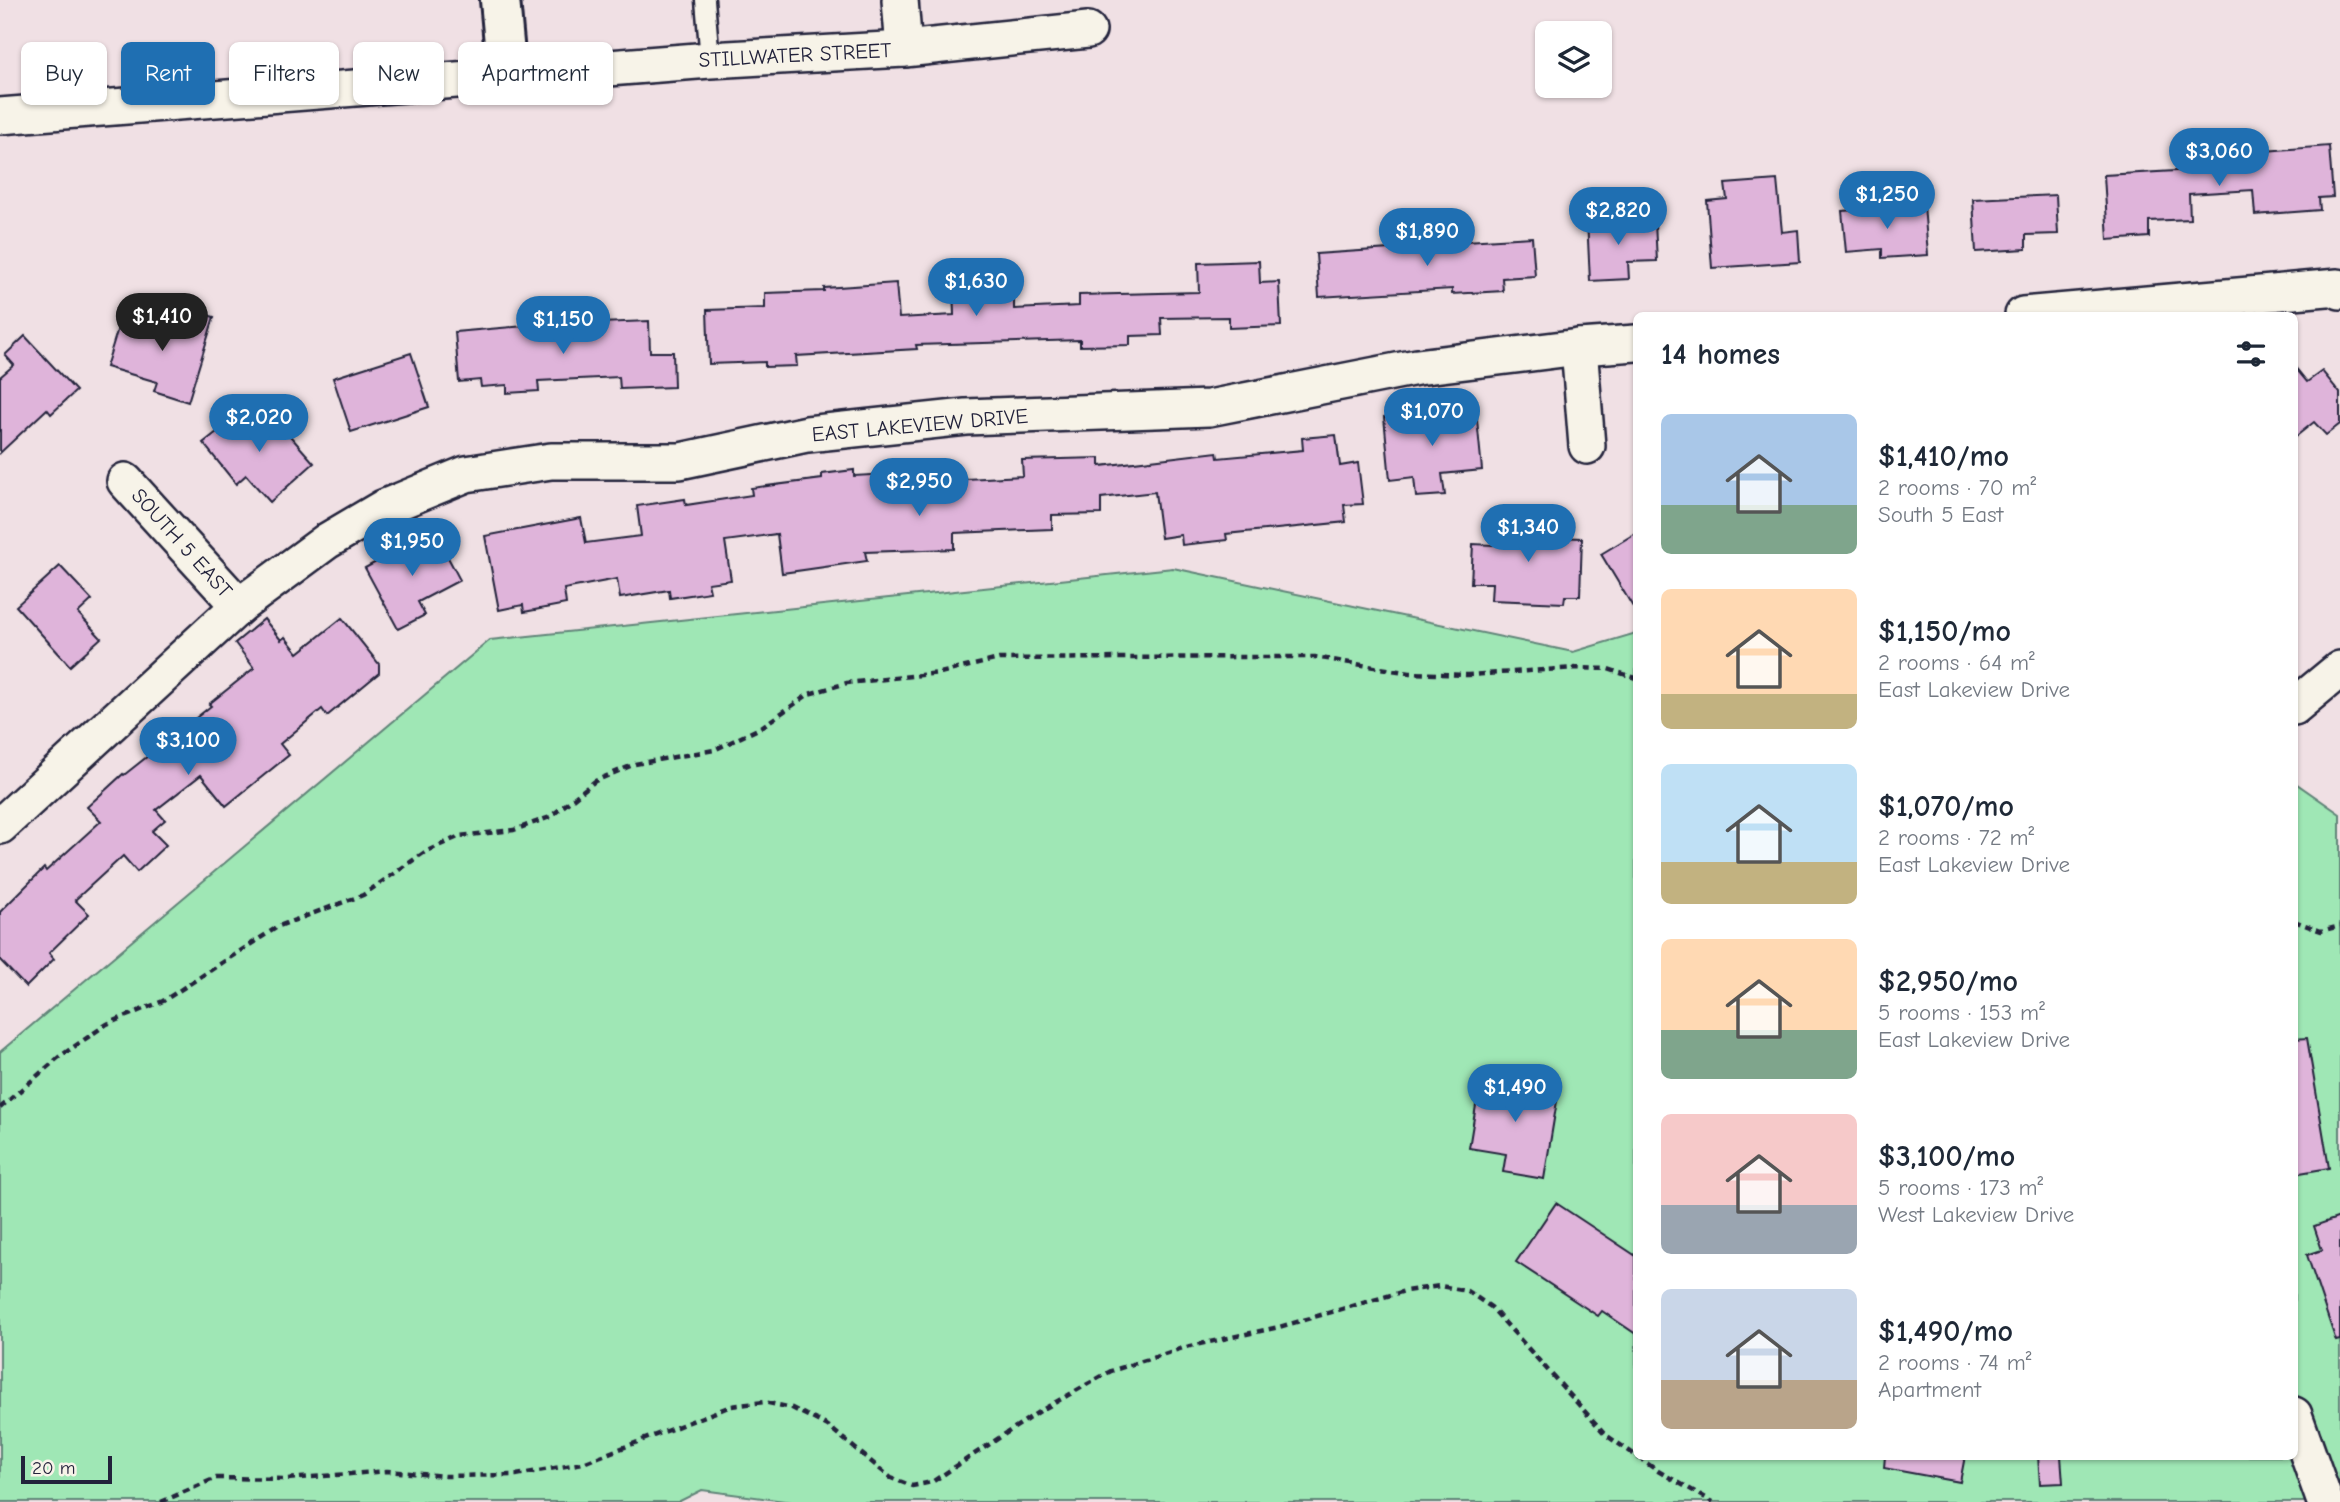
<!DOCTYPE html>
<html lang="en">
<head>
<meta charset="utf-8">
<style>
	body { margin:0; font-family:"Comic Neue",sans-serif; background:#f6f6f7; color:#1f2937; height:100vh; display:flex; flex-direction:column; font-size:26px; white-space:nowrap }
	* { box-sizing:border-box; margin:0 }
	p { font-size:23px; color:#747a83 }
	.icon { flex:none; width:38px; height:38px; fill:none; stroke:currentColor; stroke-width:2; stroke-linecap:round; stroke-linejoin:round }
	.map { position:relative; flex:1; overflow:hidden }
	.sheet { position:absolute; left:1633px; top:312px; width:665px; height:1148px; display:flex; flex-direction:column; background:#fff; border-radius:10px; box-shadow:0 2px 5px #0004 }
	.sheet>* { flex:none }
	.hud { position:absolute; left:21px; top:42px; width:665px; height:63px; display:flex; gap:14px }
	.controls { position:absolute; left:1535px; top:21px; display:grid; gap:14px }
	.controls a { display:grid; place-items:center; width:77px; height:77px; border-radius:10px; background:#fff; box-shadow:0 2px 5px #0004; font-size:35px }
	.scale { position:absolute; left:21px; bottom:18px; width:91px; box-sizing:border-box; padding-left:7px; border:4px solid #22223b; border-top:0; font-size:19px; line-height:24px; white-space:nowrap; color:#22223b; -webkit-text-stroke:5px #f7f3e8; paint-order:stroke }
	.price { position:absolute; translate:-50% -60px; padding:0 16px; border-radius:24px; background:#1f6fb2; color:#fff; font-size:23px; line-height:46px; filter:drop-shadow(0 2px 4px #0008) }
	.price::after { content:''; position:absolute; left:50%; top:42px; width:21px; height:16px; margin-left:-10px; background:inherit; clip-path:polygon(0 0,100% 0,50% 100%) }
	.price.current { background:#222; color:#fff }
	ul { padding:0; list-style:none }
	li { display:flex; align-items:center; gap:21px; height:175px; padding:0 28px }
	li span { display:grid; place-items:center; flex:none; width:196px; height:140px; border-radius:10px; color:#555 }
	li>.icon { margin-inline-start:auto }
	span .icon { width:84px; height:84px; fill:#fffc; stroke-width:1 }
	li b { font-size:30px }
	h2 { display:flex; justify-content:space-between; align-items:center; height:84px; padding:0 28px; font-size:30px }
	.pill { padding:0 24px; border-radius:10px; background:#fff; box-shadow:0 2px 5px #0004; font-size:24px; line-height:63px }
	.pill.current { background:#1f6fb2; color:#fff }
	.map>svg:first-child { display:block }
</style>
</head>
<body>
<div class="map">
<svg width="2340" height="1502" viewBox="0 0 2340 1502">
	<rect width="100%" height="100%" fill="#f0e0e4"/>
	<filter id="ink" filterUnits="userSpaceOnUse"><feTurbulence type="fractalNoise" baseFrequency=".0143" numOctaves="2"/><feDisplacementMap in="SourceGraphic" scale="14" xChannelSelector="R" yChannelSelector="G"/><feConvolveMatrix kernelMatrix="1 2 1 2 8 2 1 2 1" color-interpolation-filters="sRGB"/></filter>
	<g filter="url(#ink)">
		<polygon fill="#9fe7b5" stroke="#608478" stroke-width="2" points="1173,568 1573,652 1636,633 1636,1456 2294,1456 2294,782 2340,814 2340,1502 792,1502 702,1490 678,1502 0,1502 0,1052 490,640"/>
		<g fill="#dfb4da" stroke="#22223b" stroke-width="2">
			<polygon points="2329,146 2333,197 2319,198 2320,210 2255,215 2253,190 2189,194 2190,219 2149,221 2149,237 2108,240 2104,175 2229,168 2227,154"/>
			<polygon points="1777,180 1782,232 1798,230 1800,262 1712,268 1707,201 1727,199 1725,184"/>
			<polygon points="2056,195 2058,234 2026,235 2026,249 1976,252 1973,199"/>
			<polygon points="1924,205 1928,255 1882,258 1882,249 1846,252 1842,211"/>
			<polygon points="1625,217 1625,225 1655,223 1657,261 1628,262 1629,279 1590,281 1587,219"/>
			<polygon points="1532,237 1535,276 1502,278 1503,291 1452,294 1452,289 1319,297 1316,254 1449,245 1449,242"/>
			<polygon points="1259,261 1260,283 1279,282 1281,326 1229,328 1229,317 1161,318 1162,335 1130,336 1130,345 1080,346 1080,340 916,345 917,349 796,356 797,366 765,367 765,362 709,364 707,310 765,308 765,293 824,291 824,288 896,283 899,318 954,315 953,285 1014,283 1014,309 1079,306 1079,295 1199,292 1198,263"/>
			<polygon points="189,310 214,317 188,402 154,391 157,382 106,367 122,315 182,333"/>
			<polygon points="649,321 650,352 673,352 674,387 620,389 619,377 538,381 539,391 507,393 507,385 481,387 480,380 459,382 455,332 525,326"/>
			<polygon points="25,336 76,391 51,414 47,409 0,453 0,377 14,365 5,355"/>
			<polygon points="411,353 429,407 351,432 333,378"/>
			<polygon points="2294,366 2307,382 2322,371 2340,393 2340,424 2326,435 2314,422 2294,438"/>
			<polygon points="1476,409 1482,470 1442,474 1445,495 1416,497 1414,477 1390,480 1384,417"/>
			<polygon points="268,411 314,463 270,502 246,475 236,484 203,443 241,413 252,425"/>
			<polygon points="1336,435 1340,466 1358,463 1363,504 1344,505 1346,522 1226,534 1227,540 1182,545 1181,535 1161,538 1155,492 1101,498 1101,514 1052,515 1052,529 954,533 954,549 865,552 867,561 782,573 777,534 725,541 731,580 708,583 710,592 670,598 669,590 620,598 617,579 564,589 566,604 524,612 523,605 499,610 485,536 581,518 586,543 641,536 637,506 685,499 686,505 752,495 751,488 822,479 822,474 854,470 854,476 927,472 927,481 1023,476 1022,460 1100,458 1100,466 1217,452 1218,458 1303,450 1302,438"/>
			<polygon points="1495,518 1530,519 1530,536 1582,538 1580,596 1565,596 1564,603 1491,600 1492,583 1471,583 1473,544 1493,545"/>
			<polygon points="434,531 460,580 418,602 425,615 398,629 365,568"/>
			<polygon points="1636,533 1636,612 1601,554"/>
			<polygon points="60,566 92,600 78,613 101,638 70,666 16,606"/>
			<polygon points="342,618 379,664 379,673 327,716 322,709 280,744 289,755 226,806 201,775 156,810 165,820 152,831 166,845 137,872 123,856 75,900 89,914 49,953 54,959 26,987 0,960 0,912 44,868 46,871 101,821 87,807 123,774 124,775 211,706 209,704 254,668 235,643 264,619 281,640 285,637 298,653"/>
			<polygon points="2307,1038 2329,1168 2294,1174 2294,1039"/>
			<polygon points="1481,1075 1559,1089 1544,1179 1503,1172 1506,1154 1469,1148"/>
			<polygon points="1556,1203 1636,1256 1636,1334 1602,1311 1598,1316 1516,1262"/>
			<polygon points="2340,1217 2340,1340 2336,1341 2307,1255 2322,1250 2314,1226"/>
			<polygon points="1885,1456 1965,1456 1960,1482 1884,1468"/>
			<polygon points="2038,1456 2061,1456 2063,1483 2040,1484"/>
		</g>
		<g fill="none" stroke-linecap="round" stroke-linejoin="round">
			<g stroke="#22223b" stroke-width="23">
				<polyline id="service" points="705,0 710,60"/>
			</g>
			<g stroke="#22223b" stroke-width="40">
				<g id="minor">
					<polyline points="900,0 904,49"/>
					<polyline points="0,116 710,60 904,49 1088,30"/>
					<polyline points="2023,315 2338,287 2340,291"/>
					<polyline points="1579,347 1587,446"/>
					<polyline points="125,481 239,606"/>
					<polyline points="2294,707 2340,669"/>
					<polyline points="0,826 239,606 327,541 383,508 466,474 551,461 680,461 807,434 966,417 1209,408 1417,367 1579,347 1636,343"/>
					<polyline points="2294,1415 2325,1502"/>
				</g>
			</g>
			<g stroke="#22223b" stroke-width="44">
				<polyline id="tertiary" points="500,0 507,76"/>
			</g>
			<g stroke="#22223b" stroke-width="4.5" stroke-dasharray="7 5" stroke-linecap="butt">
				<polyline points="2294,921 2321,931 2340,926"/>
				<polyline points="0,1108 59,1057 107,1024 163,1001 279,926 363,895 425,852 460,836 514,830 550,817 595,781 635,764 714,750 760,728 809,694 847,683 940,673 999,659 1248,657 1315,657 1410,673 1468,675 1575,668 1608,669 1636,678"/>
				<polyline points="161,1502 216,1478 287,1479 387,1471 445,1476 516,1475 583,1463 731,1406 764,1402 792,1408 828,1426 891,1478 912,1486 932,1482 1040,1411 1111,1371 1186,1347 1279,1327 1405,1291 1440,1286 1467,1291 1491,1307 1606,1435 1658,1471 1713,1502"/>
			</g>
			<use href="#service" stroke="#f7f3e8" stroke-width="18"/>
			<use href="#minor" stroke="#f7f3e8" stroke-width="35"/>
			<use href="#tertiary" stroke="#f7f3e8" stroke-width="38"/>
		</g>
	</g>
	<g text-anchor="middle" stroke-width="6" stroke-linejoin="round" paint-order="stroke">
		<g font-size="21" fill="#22223b" stroke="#f7f3e8">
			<text transform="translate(795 55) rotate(-3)" y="7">STILLWATER STREET</text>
			<text transform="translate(920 425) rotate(-5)" y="7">EAST LAKEVIEW DRIVE</text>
			<text transform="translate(182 543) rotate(48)" y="7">SOUTH 5 EAST</text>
		</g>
	</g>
</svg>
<div class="controls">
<a><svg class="icon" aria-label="layers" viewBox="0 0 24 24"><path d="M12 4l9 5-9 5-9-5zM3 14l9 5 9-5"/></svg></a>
</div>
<div class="scale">20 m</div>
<b class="price" style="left:2219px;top:188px">$3,060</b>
<b class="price" style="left:1887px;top:231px">$1,250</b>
<b class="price" style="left:1618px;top:247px">$2,820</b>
<b class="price" style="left:1427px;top:268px">$1,890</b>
<b class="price" style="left:976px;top:318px">$1,630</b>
<b class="price current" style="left:162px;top:353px">$1,410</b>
<b class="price" style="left:563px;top:356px">$1,150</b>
<b class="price" style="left:1432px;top:448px">$1,070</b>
<b class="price" style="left:259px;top:454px">$2,020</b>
<b class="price" style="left:919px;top:518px">$2,950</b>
<b class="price" style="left:1528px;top:564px">$1,340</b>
<b class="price" style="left:412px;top:578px">$1,950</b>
<b class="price" style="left:188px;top:777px">$3,100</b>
<b class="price" style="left:1515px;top:1124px">$1,490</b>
<div class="hud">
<a class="pill">Buy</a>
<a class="pill current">Rent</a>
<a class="pill">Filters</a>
<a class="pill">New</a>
<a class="pill">Apartment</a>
</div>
<section class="sheet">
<h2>14 homes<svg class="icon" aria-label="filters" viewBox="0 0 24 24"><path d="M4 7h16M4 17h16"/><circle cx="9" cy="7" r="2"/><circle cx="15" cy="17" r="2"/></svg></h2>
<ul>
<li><span style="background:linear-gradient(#a9c7e8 65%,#7fa58c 0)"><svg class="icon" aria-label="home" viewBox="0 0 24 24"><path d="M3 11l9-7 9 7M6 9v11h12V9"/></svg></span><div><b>$1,410/mo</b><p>2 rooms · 70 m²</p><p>South 5 East</p></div></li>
<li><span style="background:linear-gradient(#ffd9b3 75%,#c2b280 0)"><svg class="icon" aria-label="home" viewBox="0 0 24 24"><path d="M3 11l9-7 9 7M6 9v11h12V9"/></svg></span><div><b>$1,150/mo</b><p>2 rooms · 64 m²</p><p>East Lakeview Drive</p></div></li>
<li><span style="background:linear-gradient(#bfe0f5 70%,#c2b280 0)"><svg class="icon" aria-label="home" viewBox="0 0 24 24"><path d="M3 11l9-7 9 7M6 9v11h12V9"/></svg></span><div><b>$1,070/mo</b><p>2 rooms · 72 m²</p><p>East Lakeview Drive</p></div></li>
<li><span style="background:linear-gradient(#ffd9b3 65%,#7fa58c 0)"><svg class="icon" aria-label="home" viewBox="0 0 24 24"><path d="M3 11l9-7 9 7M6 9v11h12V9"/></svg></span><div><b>$2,950/mo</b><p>5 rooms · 153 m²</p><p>East Lakeview Drive</p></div></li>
<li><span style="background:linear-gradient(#f6c9c9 65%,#9aa5b1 0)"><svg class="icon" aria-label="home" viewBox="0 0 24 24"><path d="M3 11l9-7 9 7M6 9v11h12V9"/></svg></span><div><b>$3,100/mo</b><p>5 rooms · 173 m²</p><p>West Lakeview Drive</p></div></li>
<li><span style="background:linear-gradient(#c9d6e8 65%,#b9a48a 0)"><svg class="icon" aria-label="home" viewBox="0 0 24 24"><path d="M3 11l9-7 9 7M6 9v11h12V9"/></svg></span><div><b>$1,490/mo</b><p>2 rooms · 74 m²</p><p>Apartment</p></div></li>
</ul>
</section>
</div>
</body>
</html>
